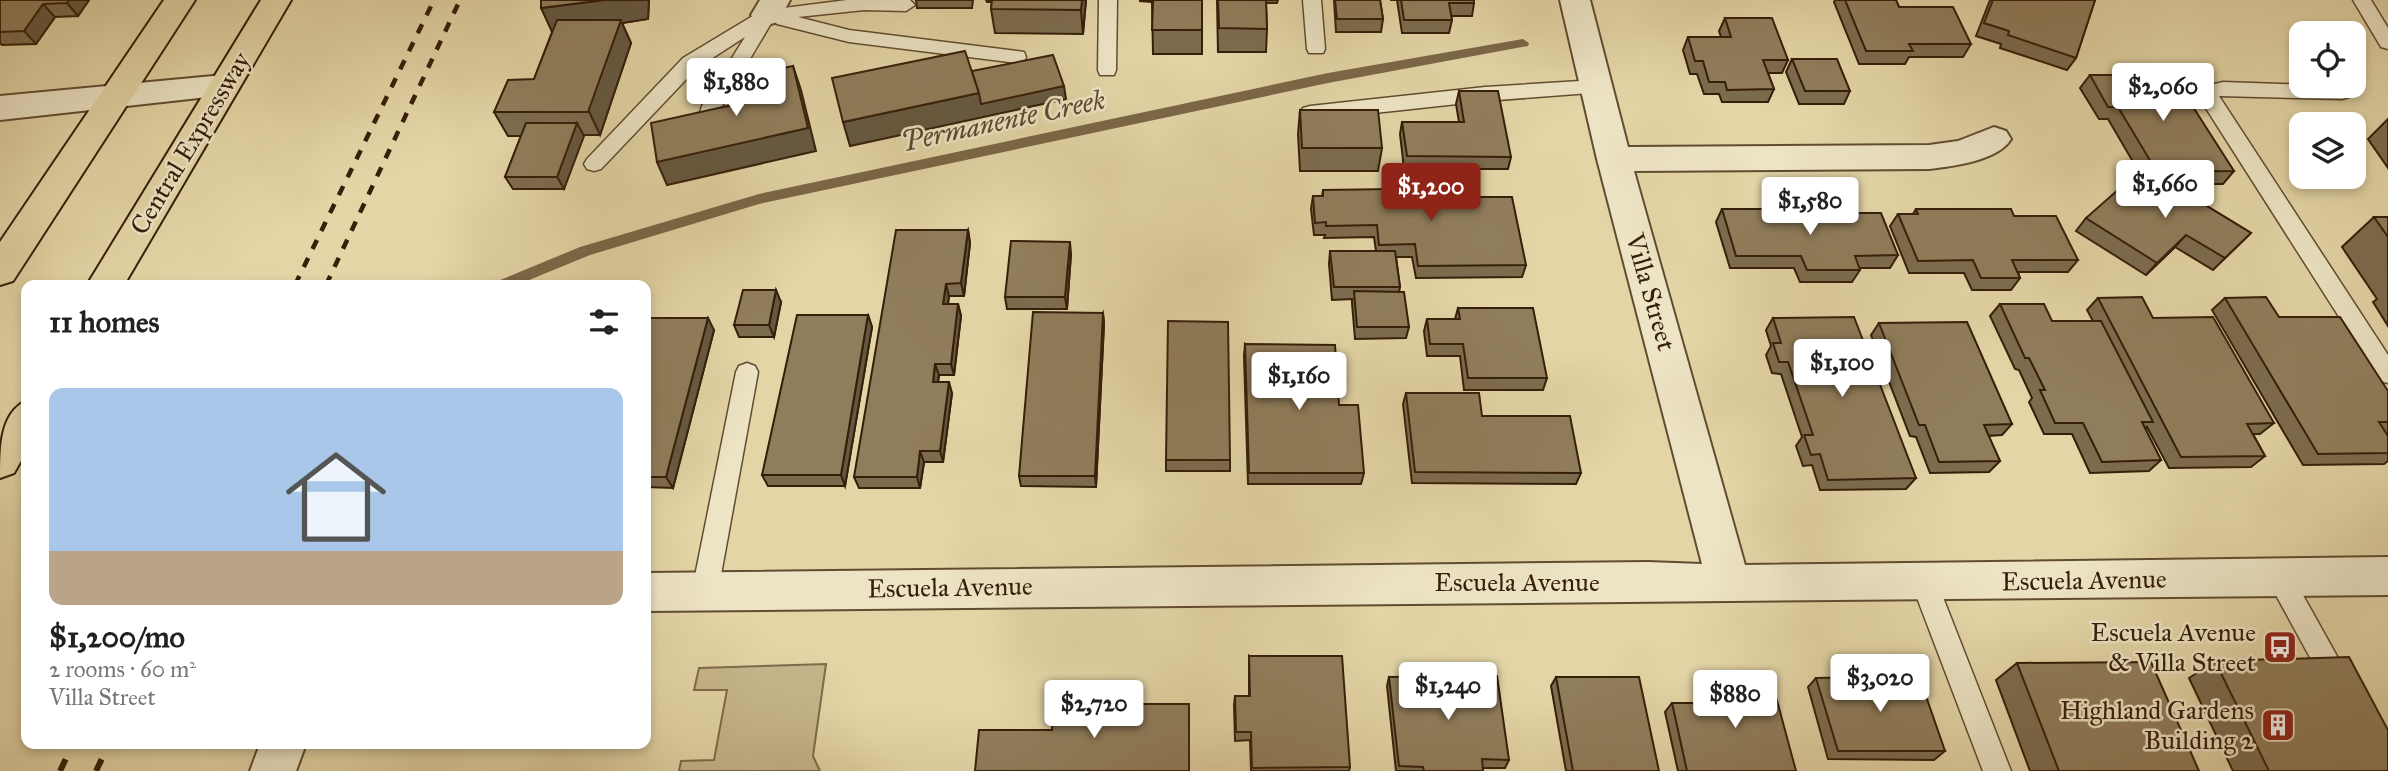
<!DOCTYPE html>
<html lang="en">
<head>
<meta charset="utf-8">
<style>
	body { margin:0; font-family:"IM FELL Great Primer",serif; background:#f6f6f6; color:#222; height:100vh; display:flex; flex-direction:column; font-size:26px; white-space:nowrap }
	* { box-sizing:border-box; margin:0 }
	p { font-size:23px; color:#767676 }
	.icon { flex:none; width:38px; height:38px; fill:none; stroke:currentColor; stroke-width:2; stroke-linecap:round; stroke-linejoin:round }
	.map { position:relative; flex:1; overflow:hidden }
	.sheet { position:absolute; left:21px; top:280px; width:630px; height:469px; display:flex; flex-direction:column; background:#fff; border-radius:14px; box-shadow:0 4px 10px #0003 }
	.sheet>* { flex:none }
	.fabs { position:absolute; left:2289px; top:21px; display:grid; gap:14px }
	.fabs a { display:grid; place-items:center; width:77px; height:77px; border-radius:14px; background:#fff; box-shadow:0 4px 10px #0003; font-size:35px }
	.price { position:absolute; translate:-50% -60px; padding:0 16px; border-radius:7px; background:#fff; color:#222; font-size:23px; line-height:46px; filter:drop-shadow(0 2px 4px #0008) }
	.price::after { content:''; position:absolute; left:50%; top:42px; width:21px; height:16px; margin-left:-10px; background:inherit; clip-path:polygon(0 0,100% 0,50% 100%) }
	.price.current { background:#8f2418; color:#fff }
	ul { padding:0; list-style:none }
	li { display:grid; align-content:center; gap:14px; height:371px; padding:0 28px }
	li span { display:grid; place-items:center; height:217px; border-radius:14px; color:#555 }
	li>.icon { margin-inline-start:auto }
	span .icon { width:126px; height:126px; fill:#fffc; stroke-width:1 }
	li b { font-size:30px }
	h2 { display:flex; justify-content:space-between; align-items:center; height:84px; padding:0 28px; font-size:30px }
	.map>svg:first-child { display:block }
</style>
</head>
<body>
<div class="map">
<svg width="2388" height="771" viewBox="0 0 2388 771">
	<rect width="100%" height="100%" fill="#e3d5a6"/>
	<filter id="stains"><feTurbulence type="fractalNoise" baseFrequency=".00286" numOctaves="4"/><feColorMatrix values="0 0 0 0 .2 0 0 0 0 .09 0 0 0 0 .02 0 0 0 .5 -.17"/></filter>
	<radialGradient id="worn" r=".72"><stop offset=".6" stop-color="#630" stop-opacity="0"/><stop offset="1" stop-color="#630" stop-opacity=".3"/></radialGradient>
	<polygon fill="#c6b68b" stroke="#7e6a4a" stroke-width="2" points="826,664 813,756 820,771 679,771 681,761 714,760 727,690 694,690 699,668"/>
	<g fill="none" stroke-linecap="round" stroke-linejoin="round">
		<polygon fill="#7a6747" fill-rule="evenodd" points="1523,39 1529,43 1528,46 1328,83 759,204 590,255 517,285 496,285 498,281 580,247 759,194 1328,73"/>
		<g stroke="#614c30" stroke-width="3">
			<g id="lane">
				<polygon points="847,0 910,0 915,5 906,11 864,10 798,17 849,30 1017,51 1024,52 1026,57 1024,62 1017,63 849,42 777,24 773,20 722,106 713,131 699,131 696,126 702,106 745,37 697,68 601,169 594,171 587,169 584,164 587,159 683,58 761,11"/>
				<polygon points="1099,0 1117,0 1116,70 1114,75 1100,75 1098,70"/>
				<polygon points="1303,0 1321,0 1325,49 1323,53 1309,53 1307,49"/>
				<polygon points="2353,0 2371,0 2388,28 2388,49 2381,47"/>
				<polygon points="1596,80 1603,82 1606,87 1603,92 1485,101 1310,120 1303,118 1300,113 1303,108 1310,106 1485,87"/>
				<polygon points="2223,82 2343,86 2352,92 2349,97 2342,99 2219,96 2388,355 2388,383 2380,381 2200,99 2202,87"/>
				<polygon points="747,363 755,366 758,372 718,591 714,599 705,602 696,599 692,591 736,372 739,366"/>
				<polygon points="2280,567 2289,570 2348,676 2352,685 2348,694 2339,697 2330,694 2271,586 2267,578 2271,570"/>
				<polygon points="1924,571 1933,574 1937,582 2011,771 1983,771 1911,582 1915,574"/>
			</g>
		</g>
		<g stroke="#614c30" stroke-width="4">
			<g id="street">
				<polygon points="760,0 790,0 778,22 767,25 756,22 751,15"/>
				<path d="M1560,0h30l38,147 301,-2 29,-4 36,-14 12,4 5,8c-13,22 -58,27 -82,30l-295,2 111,394 643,-8v38l-1742,16v-38l1002,-11 54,2 -105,-405z"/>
				<polygon points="224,75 235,78 240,86 235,94 0,120 0,96"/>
				<polygon points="260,744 306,744 296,771 250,771"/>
			</g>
		</g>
		<g stroke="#361e09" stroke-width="4">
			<g id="highway">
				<polygon points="164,0 195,0 13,281 0,285 0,242"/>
				<polygon points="261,0 291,0 124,285 87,285"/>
				<path d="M26,401v51l-12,21 -14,5c0,-30 0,-65 26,-77z"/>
			</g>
		</g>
		<use href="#lane" fill="#ede4c5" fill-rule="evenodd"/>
		<use href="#street" fill="#ede4c5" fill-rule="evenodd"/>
		<use href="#highway" fill="#e3d5a6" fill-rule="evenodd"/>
		<g stroke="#361e09" stroke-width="4.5" stroke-dasharray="10 10" stroke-linecap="butt">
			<polyline points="295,285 434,0"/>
			<polyline points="326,285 460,0"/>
		</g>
		<g stroke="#361e09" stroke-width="6" stroke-dasharray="13 13" stroke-linecap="butt">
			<polyline points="60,771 73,744"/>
			<polyline points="96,771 109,744"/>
		</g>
	</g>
	<g fill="#7c6c4e" stroke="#361e09" stroke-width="2">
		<polygon points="0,0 89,0 78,16 55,17 36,44 2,45 0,43"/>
		<polygon points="541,0 649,0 648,19 622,23 631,43 600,135 583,135 564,189 513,189 505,177 521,136 508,136 494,112 534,79 552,32"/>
		<polygon points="916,0 973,0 972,8 917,8"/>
		<polygon points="986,0 1086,0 1083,34 995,33 991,9 992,2 987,2"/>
		<polygon points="1140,0 1202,0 1202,54 1153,54 1152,2 1140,1"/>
		<polygon points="1217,0 1278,0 1277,3 1266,3 1267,29 1266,52 1218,52"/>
		<polygon points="1334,0 1380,0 1383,19 1381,32 1336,32"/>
		<polygon points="1390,0 1474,0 1474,3 1472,16 1451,16 1452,20 1449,33 1402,33 1397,0"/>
		<polygon points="1835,0 1896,0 1899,7 1971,44 1963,57 1909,57 1905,64 1859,64 1834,2"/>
		<polygon points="1990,0 2095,0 2076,58 2067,70 2000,48 2001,44 1976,36"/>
		<polygon points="1725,18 1788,60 1782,73 1768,73 1774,89 1768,102 1722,102 1719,94 1704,94 1697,74 1690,74 1683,50 1688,37 1721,37 1719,31"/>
		<polygon points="1792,59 1850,91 1844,104 1799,104 1786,72"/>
		<polygon points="2090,75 2163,85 2234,171 2223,184 2171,184 2251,233 2213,270 2175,247 2146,275 2076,231 2086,218 2126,194 2143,179 2108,119 2099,119 2080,88"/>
		<polygon points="1459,91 1511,157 1508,169 1404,169 1400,134 1402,122 1459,122 1456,104"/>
		<polygon points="1300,110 1382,148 1378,171 1300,171 1298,134"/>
		<polygon points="2388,119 2388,168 2368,139"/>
		<polygon points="1323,190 1463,197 1526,265 1522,277 1416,278 1412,257 1396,257 1400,287 1399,292 1409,327 1406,338 1355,339 1352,303 1352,299 1332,300 1329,264 1330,251 1376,251 1374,237 1324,238 1325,235 1314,235 1311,209 1313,196 1322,196"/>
		<polygon points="1722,209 1780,213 1898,255 1890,268 1859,268 1860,270 1852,282 1800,282 1794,268 1730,268 1716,222"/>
		<polygon points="1916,209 2014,216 2078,260 2068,272 2018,272 2020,278 2011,290 1972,290 1964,273 1909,273 1890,226 1898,214 1913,214"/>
		<polygon points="2374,217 2388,217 2388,326 2373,302 2377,299 2342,247"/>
		<polygon points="968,230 970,243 964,296 949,296 948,304 958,304 961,316 954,375 939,375 938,382 952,393 943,462 924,462 920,488 859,488 854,477"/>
		<polygon points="1071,254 1067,309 1007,309 1005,297"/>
		<polygon points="2098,298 2153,318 2274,423 2260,434 2253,434 2265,456 2251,467 2169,468 2147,427 2145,429 2161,460 2149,471 2090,473 2072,434 2044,434 2029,402 2032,398 2019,370 2015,369 1990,316 2000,304 2052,321 2093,321 2087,310"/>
		<polygon points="2225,298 2279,317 2388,391 2388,433 2386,433 2388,436 2388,461 2384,464 2303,465 2212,310"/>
		<polygon points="781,302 774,337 739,337 734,325"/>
		<polygon points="1458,308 1547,378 1543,390 1464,390 1460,356 1427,356 1424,331 1427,319 1455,319"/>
		<polygon points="1103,313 1104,324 1096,487 1021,486 1019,476"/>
		<polygon points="868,315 872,327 845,486 768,486 762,475"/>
		<polygon points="646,318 714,330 673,488 646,487"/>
		<polygon points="1773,318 1916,478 1906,489 1820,490 1812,465 1803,466 1796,446 1802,437 1781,374 1772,373 1766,355 1771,346 1766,330"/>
		<polygon points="1879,323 2012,424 2002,435 1988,436 2000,461 1989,472 1930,473 1916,437 1910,436 1871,335"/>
		<polygon points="1245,344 1364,473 1361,484 1248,484 1244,356"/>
		<polygon points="1406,393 1482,416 1581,473 1576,484 1412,483 1403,404"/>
		<rect x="1166" y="460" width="64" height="11"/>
		<polygon points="1249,656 1350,767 1349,771 1251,771 1250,740 1235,741 1234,705 1235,696 1249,696"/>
		<polygon points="2215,661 2388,771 2233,771 2189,678"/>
		<polygon points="2017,663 2199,771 2030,771 1996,680"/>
		<polygon points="1389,677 1509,760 1505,768 1483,768 1483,771 1396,771 1387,686"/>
		<polygon points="1556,677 1659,771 1566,771 1551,686"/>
		<polygon points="1718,678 1796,771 1678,771 1665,712 1672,703 1714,703 1711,688"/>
		<polygon points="1816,678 1945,751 1934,760 1828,759 1808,687"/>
	</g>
	<g fill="#655840" stroke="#361e09" stroke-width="2">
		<polygon points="69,0 89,0 78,16 67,3"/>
		<polygon points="604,0 649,0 648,19 622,23 631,43 600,135 541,8"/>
		<polygon points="1082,0 1086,0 1083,34 1081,10"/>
		<polygon points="43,4 55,17 36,44 24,31"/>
		<polygon points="793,66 801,90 816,151 667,185 657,162"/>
		<polygon points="1064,86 1066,99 850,146 843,122 979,93"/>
		<polygon points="577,123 584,136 564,189 557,177"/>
		<polygon points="968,230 970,243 964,296 961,283"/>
		<polygon points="2186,235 2175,247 2146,275 2157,263"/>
		<polygon points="1070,242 1071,254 1067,309 1065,297"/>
		<polygon points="946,284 949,296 946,316 943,304"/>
		<polygon points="776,290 781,302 774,337 769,325"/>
		<polygon points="958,304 961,316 954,375 951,364"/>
		<polygon points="1103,313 1104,324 1096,487 1095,476"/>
		<polygon points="868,315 872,327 845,486 841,475"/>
		<polygon points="708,318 714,330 673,488 666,477"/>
		<polygon points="935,364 939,375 936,393 933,382"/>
		<polygon points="949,382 952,393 943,462 940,451"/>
		<polygon points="920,451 924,462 920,488 917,477"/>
	</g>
	<g fill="#907d5b" stroke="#361e09" stroke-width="2">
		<polygon points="0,0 69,0 67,3 43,4 24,31 0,32"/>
		<polygon points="541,0 604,0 541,8"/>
		<polygon points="992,0 1082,0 1081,10 991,9"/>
		<polygon points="1153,0 1202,0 1202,30 1152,30"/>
		<polygon points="1218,0 1266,0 1267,29 1219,28"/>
		<polygon points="1335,0 1380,0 1383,19 1337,19"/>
		<polygon points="1401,0 1474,0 1474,3 1449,3 1452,20 1404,20"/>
		<polygon points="1845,0 1896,0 1899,7 1953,7 1971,44 1909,44 1913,51 1866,51"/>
		<polygon points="1993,0 2095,0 2076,58 2008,35 2009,31 1984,23"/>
		<polygon points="1725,18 1772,18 1788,60 1763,60 1774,89 1727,90 1725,82 1709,82 1703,61 1695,61 1688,37 1731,37"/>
		<polygon points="557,20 621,20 588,112 494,112 508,80 534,79"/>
		<polygon points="965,51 979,93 843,122 832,78"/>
		<polygon points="1053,55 1064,86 981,104 979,93 972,71"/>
		<polygon points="1792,59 1837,59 1850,91 1805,91"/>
		<polygon points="793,66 808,128 657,162 651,123 741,103 736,78"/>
		<polygon points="2090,75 2157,75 2163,85 2179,85 2234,171 2157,172 2118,107 2108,107"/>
		<polygon points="1459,91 1498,91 1511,157 1407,156 1402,122 1464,122"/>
		<polygon points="1300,110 1378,110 1382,148 1302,148"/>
		<polygon points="526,123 577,123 557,177 505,177"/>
		<polygon points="2151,172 2251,233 2225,258 2186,235 2157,263 2086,218 2119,189 2126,194"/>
		<polygon points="1462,188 1463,197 1512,197 1526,265 1418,266 1415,244 1379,245 1377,225 1326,226 1326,222 1315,223 1313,196 1323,196 1323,190"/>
		<polygon points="1722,209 1779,209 1780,213 1881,213 1898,255 1855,256 1860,270 1807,270 1801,256 1736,256"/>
		<polygon points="1916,209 2011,209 2014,216 2056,216 2078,260 2012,260 2020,278 1981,278 1973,260 1918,261 1898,214 1918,214"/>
		<polygon points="2374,217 2388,217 2388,237"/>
		<polygon points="896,230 968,230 961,283 946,284 943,304 958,304 951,364 935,364 933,382 949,382 940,451 920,451 917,477 854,477"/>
		<polygon points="1011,241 1070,242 1065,297 1005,297"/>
		<polygon points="1330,251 1395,251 1400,287 1334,287"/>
		<polygon points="743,290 776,290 769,325 734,325"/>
		<polygon points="1354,291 1404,292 1409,327 1357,327"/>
		<polygon points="2142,297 2153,318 2213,317 2274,423 2247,424 2265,456 2181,457 2098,298"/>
		<polygon points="2266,297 2279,317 2340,317 2388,391 2388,422 2379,422 2388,436 2388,453 2318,454 2225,298"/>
		<polygon points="2000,304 2044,304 2052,321 2101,321 2153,422 2142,422 2161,460 2102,462 2083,423 2055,423 2040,390 2045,390 2029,358 2025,358"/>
		<polygon points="1458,308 1533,308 1547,378 1468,378 1463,344 1430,344 1427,319 1460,319"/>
		<polygon points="1033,312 1103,313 1095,476 1019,476"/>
		<polygon points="797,315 868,315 841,475 762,475"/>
		<polygon points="1854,317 1916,478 1828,480 1820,454 1811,455 1804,435 1813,435 1788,362 1779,362 1773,343 1781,343 1773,318"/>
		<polygon points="646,318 708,318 666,477 646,477"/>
		<polygon points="1168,321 1228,322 1230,460 1166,460"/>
		<polygon points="1967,322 2012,424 1984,425 2000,461 1939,462 1925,425 1919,425 1879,323"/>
		<polygon points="1245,344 1335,345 1339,405 1358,405 1364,473 1249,473"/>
		<polygon points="1406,393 1479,393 1482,416 1570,416 1581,473 1415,472"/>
		<polygon points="1249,656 1342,656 1350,767 1252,768 1251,732 1236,732 1235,696 1250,696"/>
		<polygon points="2349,657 2388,730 2388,771 2269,771 2215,661"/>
		<polygon points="2151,662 2199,771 2059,771 2017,663"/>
		<polygon points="1497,676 1509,760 1482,759 1483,771 1424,771 1423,767 1399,766 1389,677"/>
		<polygon points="1919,676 1945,751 1838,751 1816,678"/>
		<polygon points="1556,677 1639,677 1659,771 1573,771"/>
		<polygon points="1718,678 1771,678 1796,771 1687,771 1672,703 1724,703"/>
		<polygon points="1054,697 1114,697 1114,704 1189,704 1189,771 975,771 979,730 1052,730"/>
	</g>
	<defs>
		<g id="bus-square" transform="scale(1.75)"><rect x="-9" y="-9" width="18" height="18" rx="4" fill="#8f2418" stroke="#ede4c5"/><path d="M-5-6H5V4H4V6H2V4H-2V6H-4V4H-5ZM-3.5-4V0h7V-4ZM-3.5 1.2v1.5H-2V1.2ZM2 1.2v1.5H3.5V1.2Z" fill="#fff"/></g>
		<g id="building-square" transform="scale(1.75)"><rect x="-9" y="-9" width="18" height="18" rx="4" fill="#8f2418" stroke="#ede4c5"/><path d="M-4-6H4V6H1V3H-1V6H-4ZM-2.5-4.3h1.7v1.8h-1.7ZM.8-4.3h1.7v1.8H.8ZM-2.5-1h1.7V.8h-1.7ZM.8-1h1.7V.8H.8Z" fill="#fff"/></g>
	</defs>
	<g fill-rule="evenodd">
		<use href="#bus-square" x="2280" y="647"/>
		<use href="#building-square" x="2278" y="725"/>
	</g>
	<g text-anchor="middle" stroke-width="5" stroke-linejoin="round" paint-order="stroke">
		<g font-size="26" fill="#361e09" stroke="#ede4c5">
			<text transform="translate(190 143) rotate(-59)" y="9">Central Expressway</text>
			<text transform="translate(1651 292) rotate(74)" y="9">Villa Street</text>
			<text transform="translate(2084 580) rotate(-1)" y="9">Escuela Avenue</text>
			<text x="1517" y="591">Escuela Avenue</text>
			<text transform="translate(950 587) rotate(-1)" y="9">Escuela Avenue</text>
		</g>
		<g font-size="26" fill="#361e09" stroke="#ede4c5" text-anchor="end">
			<text x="2256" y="641">Escuela Avenue<tspan x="2256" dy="30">&amp; Villa Street</tspan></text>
			<text x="2254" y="719">Highland Gardens<tspan x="2254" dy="30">Building 2</tspan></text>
		</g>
		<g font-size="28" font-style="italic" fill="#5e482d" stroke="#ede4c5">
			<text transform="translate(1003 120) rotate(-12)" y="10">Permanente Creek</text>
		</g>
	</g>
	<rect width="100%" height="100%" filter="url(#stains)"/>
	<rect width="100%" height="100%" fill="url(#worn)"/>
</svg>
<div class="fabs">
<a><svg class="icon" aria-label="locate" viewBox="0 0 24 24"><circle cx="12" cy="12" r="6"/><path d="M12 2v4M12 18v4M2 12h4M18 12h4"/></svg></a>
<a><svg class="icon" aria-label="layers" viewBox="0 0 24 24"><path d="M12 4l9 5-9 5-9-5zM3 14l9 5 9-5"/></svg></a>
</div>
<b class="price" style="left:736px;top:118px">$1,880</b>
<b class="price" style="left:2163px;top:123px">$2,060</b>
<b class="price" style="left:2165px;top:220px">$1,660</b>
<b class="price current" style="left:1431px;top:223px">$1,200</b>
<b class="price" style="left:1810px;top:237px">$1,580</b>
<b class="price" style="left:1842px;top:399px">$1,100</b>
<b class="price" style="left:1299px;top:412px">$1,160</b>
<b class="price" style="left:1880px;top:714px">$3,020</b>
<b class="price" style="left:1448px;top:722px">$1,240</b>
<b class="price" style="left:1735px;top:730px">$880</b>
<b class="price" style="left:1094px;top:740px">$2,720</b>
<section class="sheet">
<h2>11 homes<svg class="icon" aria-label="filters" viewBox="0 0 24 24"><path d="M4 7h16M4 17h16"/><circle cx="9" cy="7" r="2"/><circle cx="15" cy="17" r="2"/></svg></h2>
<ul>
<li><span style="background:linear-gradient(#a9c7e8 75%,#b9a48a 0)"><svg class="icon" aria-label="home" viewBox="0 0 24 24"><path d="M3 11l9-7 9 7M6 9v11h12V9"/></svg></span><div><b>$1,200/mo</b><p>2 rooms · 60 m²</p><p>Villa Street</p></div></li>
</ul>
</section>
</div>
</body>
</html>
